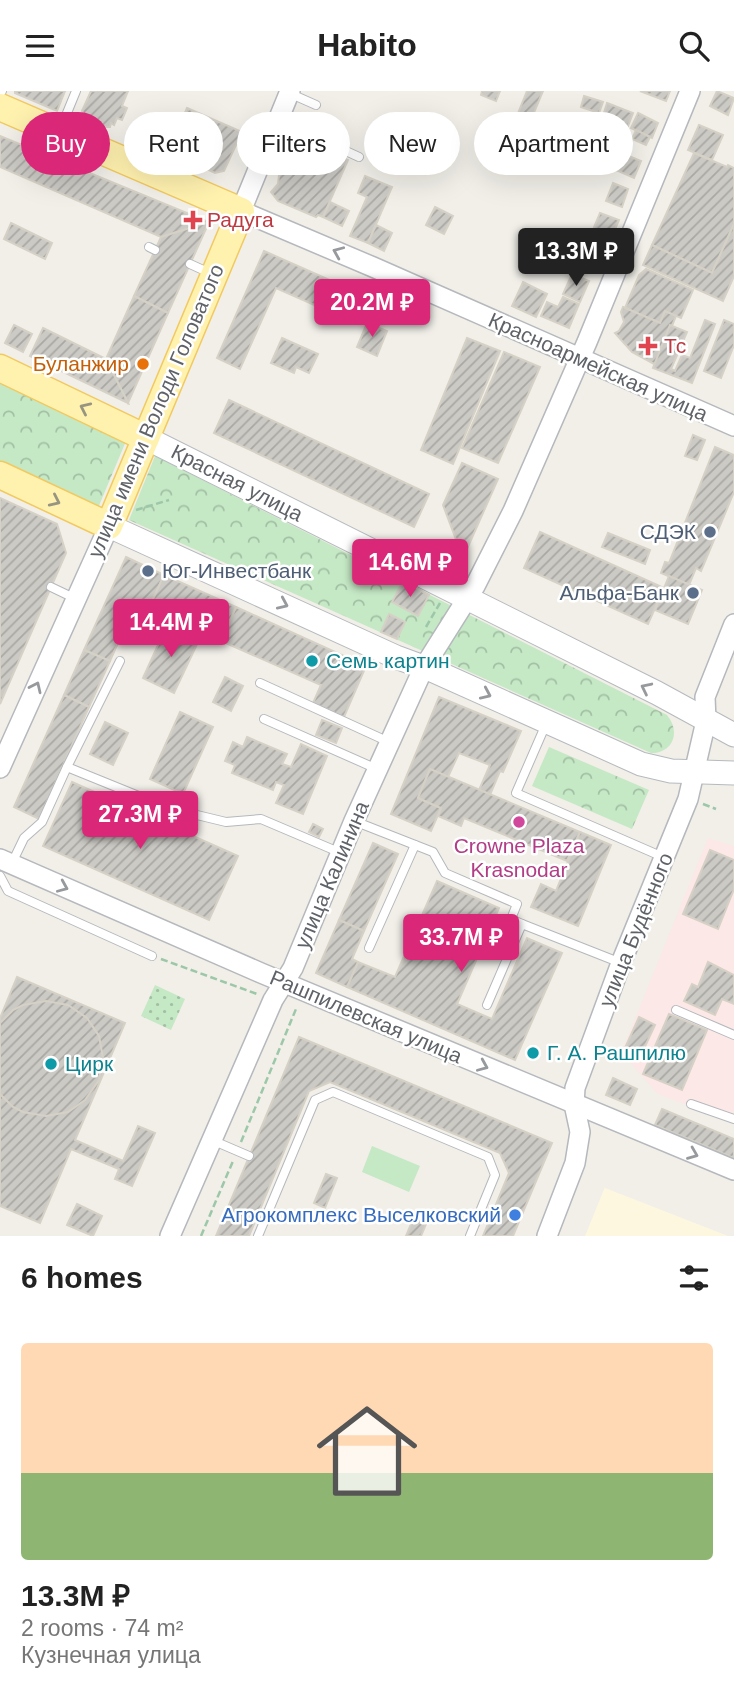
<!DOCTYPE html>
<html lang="en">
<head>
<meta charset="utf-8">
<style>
	body { margin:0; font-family:Arial,sans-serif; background:#f6f6f6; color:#222; height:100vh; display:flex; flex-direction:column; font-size:26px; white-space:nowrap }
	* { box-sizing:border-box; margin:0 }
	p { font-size:23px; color:#767676 }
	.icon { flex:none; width:38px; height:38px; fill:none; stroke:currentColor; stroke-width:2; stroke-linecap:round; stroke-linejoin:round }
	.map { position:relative; height:1145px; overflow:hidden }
	.drawer { display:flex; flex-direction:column; background:#fff; flex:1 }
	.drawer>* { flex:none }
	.banner { position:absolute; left:21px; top:21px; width:693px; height:63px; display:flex; gap:14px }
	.price { position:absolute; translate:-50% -60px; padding:0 16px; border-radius:7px; background:#db2777; color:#fff; font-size:23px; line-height:46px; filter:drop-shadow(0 2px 4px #0008) }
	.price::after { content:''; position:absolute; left:50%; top:42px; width:21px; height:16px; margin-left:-10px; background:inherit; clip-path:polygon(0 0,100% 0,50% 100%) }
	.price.current { background:#222; color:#fff }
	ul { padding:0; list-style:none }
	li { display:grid; align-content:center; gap:14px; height:371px; padding:0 21px }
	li+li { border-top:2px solid #e0e0e0 }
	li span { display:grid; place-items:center; height:217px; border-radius:7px; color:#555 }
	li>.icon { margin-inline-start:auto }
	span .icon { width:126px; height:126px; fill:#fffc; stroke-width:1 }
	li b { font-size:30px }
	h2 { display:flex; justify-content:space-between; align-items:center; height:84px; padding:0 21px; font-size:30px }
	.tag { padding:0 24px; border-radius:32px; background:#fff; box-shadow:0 7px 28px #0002; font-size:24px; line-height:63px }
	.tag.current { background:#db2777; color:#fff }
	header { display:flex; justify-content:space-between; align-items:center; height:91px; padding:0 21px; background:#fff; font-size:32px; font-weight:700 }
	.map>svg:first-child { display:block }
</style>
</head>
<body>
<header><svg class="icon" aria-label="menu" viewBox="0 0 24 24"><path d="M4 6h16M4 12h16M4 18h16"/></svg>Habito<svg class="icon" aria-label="search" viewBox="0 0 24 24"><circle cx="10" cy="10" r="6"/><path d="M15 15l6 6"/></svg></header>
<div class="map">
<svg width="734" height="1145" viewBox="0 0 734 1145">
	<defs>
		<pattern id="grass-dots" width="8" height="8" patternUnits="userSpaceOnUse" patternTransform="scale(1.75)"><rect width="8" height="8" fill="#c5e8c5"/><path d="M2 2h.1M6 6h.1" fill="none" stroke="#a3c0a4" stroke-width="1.8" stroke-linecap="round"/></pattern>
		<pattern id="forest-crowns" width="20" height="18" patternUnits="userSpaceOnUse" patternTransform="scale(1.75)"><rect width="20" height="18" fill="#c5e8c5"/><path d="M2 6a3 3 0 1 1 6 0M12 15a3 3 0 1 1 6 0" fill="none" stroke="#a3c0a4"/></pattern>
		<pattern id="building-hatch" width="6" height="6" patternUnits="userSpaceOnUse" patternTransform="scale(1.75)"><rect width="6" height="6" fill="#cccac5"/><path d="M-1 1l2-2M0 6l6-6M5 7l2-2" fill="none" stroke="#a9a8a4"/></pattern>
	</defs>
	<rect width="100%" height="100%" fill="#f1efe8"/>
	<polygon fill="#fef7e0" points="605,1096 605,1097 728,1145 585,1145"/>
	<polygon fill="#fce8e6" points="708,747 734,755 734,1032 658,1003 628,969 620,965"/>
	<polygon fill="url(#grass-dots)" points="155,894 185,908 171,939 141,925"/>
	<g fill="url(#forest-crowns)">
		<polygon points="0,290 126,350 98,417 0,372"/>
		<path d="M155,365l512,259c14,17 6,38 -16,38l-522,-233z"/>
		<polygon points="549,656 649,699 632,738 532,695"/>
	</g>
	<polygon fill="#c5e8c5" points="372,1055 420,1075 409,1101 362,1081"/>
	<g fill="url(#building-hatch)" stroke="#d6d1c6" stroke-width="2">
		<polygon points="15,0 65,0 57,20 15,2"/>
		<polygon points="91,0 128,0 122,15 127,17 122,29 117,27 114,34 111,32 110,36 100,36 90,32 82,20"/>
		<polygon points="482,0 500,0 496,10 481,4"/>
		<polygon points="527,0 543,0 528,36 515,30"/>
		<polygon points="640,0 670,0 666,10"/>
		<polygon points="717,0 734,7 728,24 710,15"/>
		<polygon points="584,5 603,11 599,22 581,16"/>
		<polygon points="607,12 633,22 628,35 603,25"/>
		<polygon points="187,17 242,41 224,80 215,82 175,63 172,50"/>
		<polygon points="638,22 658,32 652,47 631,37"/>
		<polygon points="590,23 612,33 602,55 581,45"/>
		<polygon points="699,34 723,44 712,69 688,59"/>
		<polygon points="636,39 650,46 646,54 632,48"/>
		<polygon points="0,45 209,131 161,146 0,76"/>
		<polygon points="304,48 343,64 341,66 348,69 323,126 318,124 316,126 278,110 271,101 278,93 280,75 291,61 293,51"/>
		<polygon points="405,54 432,63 425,83 398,73"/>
		<polygon points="694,62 727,76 728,74 734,77 734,133 712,182 652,154"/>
		<polygon points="624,63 641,70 634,87 616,79"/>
		<polygon points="365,85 392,96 368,152 350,145 367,106 358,102"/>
		<polygon points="613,92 628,98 622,116 606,110"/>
		<polygon points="330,111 349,120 342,135 323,126"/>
		<polygon points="435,116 453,125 444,143 426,134"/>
		<polygon points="600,122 619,129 605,161 587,153"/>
		<polygon points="209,131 168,222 134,205 161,146"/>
		<polygon points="11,132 52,152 45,168 4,148"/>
		<polygon points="734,133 734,185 723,210 643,174 652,154 712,182"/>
		<polygon points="376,134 392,142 384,160 368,152"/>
		<polygon points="264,160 350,198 339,225 276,197 240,278 217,267"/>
		<polygon points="646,178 693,199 681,227 665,220 660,232 625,217 639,184"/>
		<polygon points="572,183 589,190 580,211 563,203"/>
		<polygon points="523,191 547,203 536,226 512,215"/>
		<polygon points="134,205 168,222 128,312 106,268"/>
		<polygon points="563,206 579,213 569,237 541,225 547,211 558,216"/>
		<polygon points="623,216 660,232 665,220 676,225 656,274 632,261 615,242 619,240 624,231 621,221"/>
		<polygon points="705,229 715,233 692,292 653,277 670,234 687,241 671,278 675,280 682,264 690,267"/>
		<polygon points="724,229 734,233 734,254 721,287 704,280"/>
		<polygon points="367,232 387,240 377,265 357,256"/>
		<polygon points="14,234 32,243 23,261 5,252"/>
		<polygon points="43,237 106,268 128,312 30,265"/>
		<polygon points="282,247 318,263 309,282 296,276 294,282 271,272"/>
		<polygon points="467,247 500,260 453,373 421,359"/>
		<polygon points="504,261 540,276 498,372 462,357"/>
		<polygon points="229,309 429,403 414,436 214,342"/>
		<polygon points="693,344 705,349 697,369 685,365"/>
		<polygon points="715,356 734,364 734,401 701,480 696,477 689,494 661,482 665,471 669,472"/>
		<polygon points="462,372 498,388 463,467 443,414"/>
		<polygon points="0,407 57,433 66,462 0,613"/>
		<polygon points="540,441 664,497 648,533 524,477"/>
		<polygon points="608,442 650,459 645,473 602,456"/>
		<polygon points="126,466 164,484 149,517 136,511 110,570 84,559"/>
		<polygon points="164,484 236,516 221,550 149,517"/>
		<polygon points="669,485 702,499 688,533 655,519"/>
		<polygon points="403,490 429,504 418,525 392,511"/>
		<polygon points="236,516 366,575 344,626 313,612 321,594 221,550"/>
		<polygon points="389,523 405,531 397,548 381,541"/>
		<polygon points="167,534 199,549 174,602 143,587"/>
		<polygon points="84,559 110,570 89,616 64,604"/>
		<polygon points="225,586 243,595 231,620 213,611"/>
		<polygon points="64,604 89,616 39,728 14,716"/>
		<polygon points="439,606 521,640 503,681 500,680 490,704 479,699 490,674 459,662 448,686 430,678 418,707 441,717 431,740 391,723"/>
		<polygon points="180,621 213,636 183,703 150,688"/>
		<polygon points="322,629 342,637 336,652 316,644"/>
		<polygon points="105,631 128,642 113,674 90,663"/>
		<polygon points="247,646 287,663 282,673 291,676 301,653 327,665 303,723 276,712 284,694 276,691 273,699 232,682 235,674 225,670 233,651 243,656"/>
		<polygon points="430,678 580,741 567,770 464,727 461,735 438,725 441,717 418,707"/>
		<polygon points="72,691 238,765 209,829 43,755"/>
		<polygon points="313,733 323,738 319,746 309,741"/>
		<polygon points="580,741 611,754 578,835 531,816 541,793 556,800"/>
		<polygon points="373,752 398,763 364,840 339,829"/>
		<polygon points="710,759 734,769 734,798 718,838 683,823"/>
		<polygon points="437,790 499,817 457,913 492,928 527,847 562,862 515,969 347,896 358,871 395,886"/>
		<polygon points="339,829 364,840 352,868 358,871 347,896 316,882"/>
		<polygon points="708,871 734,884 734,913 722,908 715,924 684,910 692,893 698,896"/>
		<polygon points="17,886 125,932 75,1049 123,1070 138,1035 155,1042 132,1095 115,1088 119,1078 71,1058 40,1132 0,1115 0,927"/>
		<polygon points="46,910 68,914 87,927 99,945 103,967 99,989 85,1009 68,1021 46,1025 23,1021 13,1016 0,1003 0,932 13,919 23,914"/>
		<polygon points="669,923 707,939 682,999 643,983"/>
		<polygon points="639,926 655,934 641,964 625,957"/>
		<polygon points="299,946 552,1052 513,1145 483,1145 509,1082 500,1062 330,991 309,1000 249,1145 216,1145"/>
		<polygon points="613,987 637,998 630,1014 606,1004"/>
		<polygon points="662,1018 734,1048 734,1067 655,1034"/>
		<polygon points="326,1083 337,1087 325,1117 314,1112"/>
		<polygon points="77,1113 102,1125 93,1145 67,1134"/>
		<polygon points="416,1121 429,1126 421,1145 406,1145"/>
	</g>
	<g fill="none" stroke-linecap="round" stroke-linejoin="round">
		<g stroke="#b5b8bc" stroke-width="10">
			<g id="service">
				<polyline points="289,2 316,14"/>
				<polyline points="0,3 2,0"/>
				<polyline points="278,29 359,66"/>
				<polyline points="60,39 76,0"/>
				<polyline points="149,156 155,159"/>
				<polyline points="190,173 212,183"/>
				<polyline points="51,496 76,508"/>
				<polyline points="120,570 67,676 168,717 226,731 261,728 341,762"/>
				<polyline points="260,592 389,651"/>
				<polyline points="264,628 377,678"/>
				<polyline points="546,633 516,702 663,766"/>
				<polyline points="354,730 433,761 445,782 517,813 511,828 522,833"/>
				<polyline points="12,772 24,747 42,731 67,676"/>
				<polyline points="0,785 8,800 152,865"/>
				<polyline points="369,857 415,754"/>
				<polyline points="487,914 522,833 621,872"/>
				<polyline points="676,919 734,944"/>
				<polyline points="691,1013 734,1028"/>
				<polyline points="214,1050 249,1065"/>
				<polyline points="258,1145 315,1009 333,1001 488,1066 495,1084 470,1145"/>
			</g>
		</g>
		<g stroke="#b5b8bc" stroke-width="22">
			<g id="tertiary">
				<polyline points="290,0 241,120 373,176 734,335"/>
				<polyline points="0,677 109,435"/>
				<polyline points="0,768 261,882 734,1079"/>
				<polyline points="170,1145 273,909 293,877 354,730 424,576 475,495 513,420 587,251 690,0"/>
				<polyline points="547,1145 575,1072 580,1041 574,1013 575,997 621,872 688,708 706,630 705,606 734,533"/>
			</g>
		</g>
		<g stroke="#b6babf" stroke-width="25">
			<g id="secondary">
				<polyline points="146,347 657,602 734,644"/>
				<polyline points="109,435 396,566 434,580 641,673 671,680 734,682"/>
			</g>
		</g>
		<g stroke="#f2c960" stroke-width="29">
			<g id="primary">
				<polyline points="0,16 241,120 109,435 0,384"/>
				<polyline points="0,277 146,347"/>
			</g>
		</g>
		<g stroke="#9cc7a9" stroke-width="2.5" stroke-dasharray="7 3.5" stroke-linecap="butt">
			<polyline points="136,419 169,409"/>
			<polyline points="426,536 440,512"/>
			<polyline points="703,713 716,718"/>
			<polyline points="161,868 257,903"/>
			<polyline points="241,1051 296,918"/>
			<polyline points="201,1145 233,1070"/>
		</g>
		<use href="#service" stroke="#fff" stroke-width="8"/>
		<use href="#tertiary" stroke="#fff" stroke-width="19"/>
		<use href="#secondary" stroke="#fff" stroke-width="23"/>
		<use href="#primary" stroke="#fff2af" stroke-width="26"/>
	</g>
	<defs><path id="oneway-chevron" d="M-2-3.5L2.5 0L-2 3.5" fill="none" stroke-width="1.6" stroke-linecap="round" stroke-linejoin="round" transform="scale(1.75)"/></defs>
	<g stroke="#979a9d">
		<use href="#oneway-chevron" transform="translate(338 161) rotate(-157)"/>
		<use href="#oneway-chevron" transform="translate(283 513) rotate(24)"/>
		<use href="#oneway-chevron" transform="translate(36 596) rotate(-65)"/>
		<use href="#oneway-chevron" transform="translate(646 597) rotate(-154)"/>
		<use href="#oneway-chevron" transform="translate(486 603) rotate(24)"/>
		<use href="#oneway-chevron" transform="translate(63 796) rotate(23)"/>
		<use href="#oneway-chevron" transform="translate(483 975) rotate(23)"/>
		<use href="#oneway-chevron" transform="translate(693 1063) rotate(22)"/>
	</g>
	<g stroke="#979581">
		<use href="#oneway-chevron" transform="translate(85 317) rotate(-155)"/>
		<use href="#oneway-chevron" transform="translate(55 410) rotate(25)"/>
	</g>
	<g fill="#e0444e" stroke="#fff" stroke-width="2.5">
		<path d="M189.5 118.5h7v7h7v7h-7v7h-7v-7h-7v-7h7z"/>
		<path d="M644.5 244.5h7v7h7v7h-7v7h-7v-7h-7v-7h7z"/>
	</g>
	<circle fill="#e8710a" stroke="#fff" stroke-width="2.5" cx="143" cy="273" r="7"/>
	<g fill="#5c6f8a" stroke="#fff" stroke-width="2.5">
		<circle cx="710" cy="441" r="7"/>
		<circle cx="148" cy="480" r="7"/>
		<circle cx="693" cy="502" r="7"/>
	</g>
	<g fill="#0f9aa8" stroke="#fff" stroke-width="2.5">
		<circle cx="312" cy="570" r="7"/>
		<circle cx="533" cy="962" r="7"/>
		<circle cx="51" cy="973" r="7"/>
	</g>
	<circle fill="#d1479c" stroke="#fff" stroke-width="2.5" cx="519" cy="731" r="7"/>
	<circle fill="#3f7fe0" stroke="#fff" stroke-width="2.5" cx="515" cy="1124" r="7"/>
	<g text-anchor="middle" stroke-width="5" stroke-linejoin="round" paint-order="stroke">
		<g font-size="21" fill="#be3a42" stroke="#fff" text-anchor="start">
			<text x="207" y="136">Радуга</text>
			<text x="664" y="262">Тс</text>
		</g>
		<g font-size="21" fill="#c56008" stroke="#fff" text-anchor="end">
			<text x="129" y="280">Буланжир</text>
		</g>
		<g font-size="21" fill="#5f6368" stroke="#fff">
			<text transform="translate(598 276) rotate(24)" y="7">Красноармейская улица</text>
			<text transform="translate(156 320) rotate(-67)" y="7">улица имени Володи Головатого</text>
			<text transform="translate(237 392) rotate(27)" y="7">Красная улица</text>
			<text transform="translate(332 784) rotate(-67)" y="7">улица Калинина</text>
			<text transform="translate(636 839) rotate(-68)" y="7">улица Будённого</text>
			<text transform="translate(366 926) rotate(23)" y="7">Рашпилевская улица</text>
		</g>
		<g font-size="21" fill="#4e5e75" stroke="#fff" text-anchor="end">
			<text x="696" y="448">СДЭК</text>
			<text x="162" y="487" text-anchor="start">Юг-Инвестбанк</text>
			<text x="679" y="509">Альфа-Банк</text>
		</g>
		<g font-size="21" fill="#0d838f" stroke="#fff" text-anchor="start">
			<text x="326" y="577">Семь картин</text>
			<text x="547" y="969">Г. А. Рашпилю</text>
			<text x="65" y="980">Цирк</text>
		</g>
		<g font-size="21" fill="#b23c85" stroke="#fff">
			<text x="519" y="762">Crowne Plaza<tspan x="519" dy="24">Krasnodar</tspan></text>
		</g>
		<g font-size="21" fill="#366cbe" stroke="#fff" text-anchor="end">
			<text x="501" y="1131">Агрокомплекс Выселковский</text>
		</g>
	</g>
</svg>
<b class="price current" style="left:576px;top:197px">13.3M ₽</b>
<b class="price" style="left:372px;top:248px">20.2M ₽</b>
<b class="price" style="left:410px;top:508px">14.6M ₽</b>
<b class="price" style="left:171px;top:568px">14.4M ₽</b>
<b class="price" style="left:140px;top:760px">27.3M ₽</b>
<b class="price" style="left:461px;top:883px">33.7M ₽</b>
<div class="banner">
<a class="tag current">Buy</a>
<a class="tag">Rent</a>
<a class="tag">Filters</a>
<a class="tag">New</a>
<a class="tag">Apartment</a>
</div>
</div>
<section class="drawer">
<h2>6 homes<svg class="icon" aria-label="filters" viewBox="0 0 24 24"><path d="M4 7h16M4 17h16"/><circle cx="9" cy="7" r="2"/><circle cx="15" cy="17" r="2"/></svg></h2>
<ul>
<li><span style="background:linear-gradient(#ffd9b3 60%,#8fb573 0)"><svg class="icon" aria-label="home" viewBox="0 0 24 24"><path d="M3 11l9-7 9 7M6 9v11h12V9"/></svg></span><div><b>13.3M ₽</b><p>2 rooms · 74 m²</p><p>Кузнечная улица</p></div></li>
</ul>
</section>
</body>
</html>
